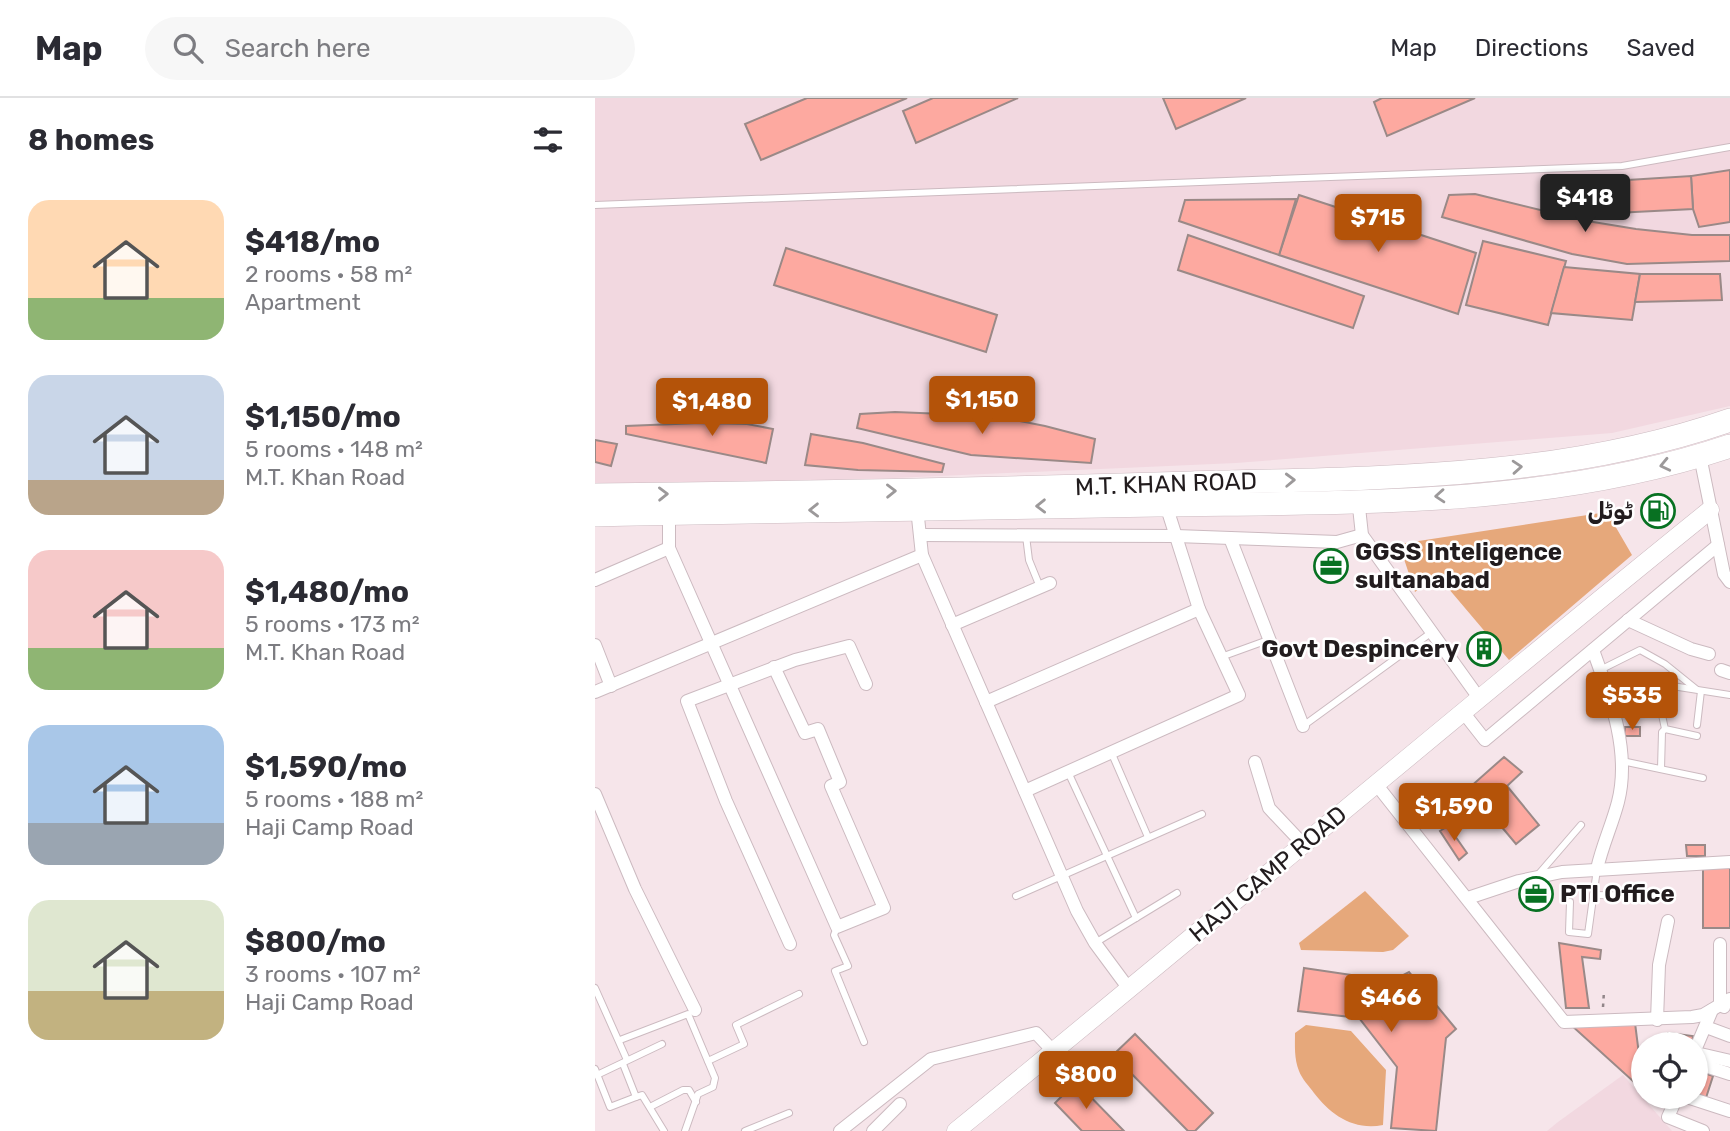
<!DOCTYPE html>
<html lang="en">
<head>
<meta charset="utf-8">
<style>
	body { margin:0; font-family:Rubik,Vazirmatn,sans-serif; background:#f7f7f7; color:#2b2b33; height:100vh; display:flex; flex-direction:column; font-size:26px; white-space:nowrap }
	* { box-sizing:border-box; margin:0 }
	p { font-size:23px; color:#7c7c81 }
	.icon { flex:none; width:38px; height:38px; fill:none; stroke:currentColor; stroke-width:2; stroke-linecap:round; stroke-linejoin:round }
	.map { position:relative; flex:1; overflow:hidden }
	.panel { display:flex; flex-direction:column; background:#fff; width:595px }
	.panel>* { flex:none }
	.fabs { position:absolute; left:1036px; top:934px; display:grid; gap:14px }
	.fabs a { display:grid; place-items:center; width:77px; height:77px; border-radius:50%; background:#fff; box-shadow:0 2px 5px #0004; font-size:35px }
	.price { position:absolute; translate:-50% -60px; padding:0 16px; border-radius:7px; background:#b45309; color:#fff; font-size:23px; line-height:46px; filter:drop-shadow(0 2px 4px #0008) }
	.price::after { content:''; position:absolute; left:50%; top:42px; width:21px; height:16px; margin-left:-10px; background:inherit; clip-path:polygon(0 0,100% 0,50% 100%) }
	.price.active { background:#222; color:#fff }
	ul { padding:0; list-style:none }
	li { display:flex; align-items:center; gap:21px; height:175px; padding:0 28px }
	li span { display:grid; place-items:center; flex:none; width:196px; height:140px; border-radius:21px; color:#555 }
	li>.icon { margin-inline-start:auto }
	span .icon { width:84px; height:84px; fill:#fffc; stroke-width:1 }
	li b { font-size:30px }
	h2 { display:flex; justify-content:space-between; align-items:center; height:84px; padding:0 28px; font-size:30px }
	header { display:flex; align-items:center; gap:42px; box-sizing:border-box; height:98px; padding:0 35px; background:#fff; border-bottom:2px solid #e1e1e2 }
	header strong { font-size:33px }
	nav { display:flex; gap:38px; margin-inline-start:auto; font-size:24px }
	.search { width:490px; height:63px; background:#f7f7f7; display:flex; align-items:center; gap:18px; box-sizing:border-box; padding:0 24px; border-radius:38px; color:#7c7c81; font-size:26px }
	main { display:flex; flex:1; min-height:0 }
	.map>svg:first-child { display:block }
</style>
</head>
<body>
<header>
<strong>Map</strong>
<div class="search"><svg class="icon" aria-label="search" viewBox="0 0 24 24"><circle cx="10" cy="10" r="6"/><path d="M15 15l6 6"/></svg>Search here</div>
<nav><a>Map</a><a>Directions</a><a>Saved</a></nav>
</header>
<main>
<section class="panel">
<h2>8 homes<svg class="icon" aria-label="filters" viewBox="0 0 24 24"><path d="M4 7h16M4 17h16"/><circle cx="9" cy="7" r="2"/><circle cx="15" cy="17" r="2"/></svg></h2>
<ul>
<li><span style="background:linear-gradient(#ffd9b3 70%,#8fb573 0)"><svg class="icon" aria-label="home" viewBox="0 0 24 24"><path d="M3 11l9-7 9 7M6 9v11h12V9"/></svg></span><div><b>$418/mo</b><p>2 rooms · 58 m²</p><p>Apartment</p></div></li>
<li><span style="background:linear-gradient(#c9d6e8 75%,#b9a48a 0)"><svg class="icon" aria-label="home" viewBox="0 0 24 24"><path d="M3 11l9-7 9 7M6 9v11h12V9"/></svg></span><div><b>$1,150/mo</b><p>5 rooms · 148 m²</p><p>M.T. Khan Road</p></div></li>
<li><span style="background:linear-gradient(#f6c9c9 70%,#8fb573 0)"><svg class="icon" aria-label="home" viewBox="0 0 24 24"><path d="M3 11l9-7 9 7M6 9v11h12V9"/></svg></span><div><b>$1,480/mo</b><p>5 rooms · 173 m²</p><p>M.T. Khan Road</p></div></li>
<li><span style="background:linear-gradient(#a9c7e8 70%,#9aa5b1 0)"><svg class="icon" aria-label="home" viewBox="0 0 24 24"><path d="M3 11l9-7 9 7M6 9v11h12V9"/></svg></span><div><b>$1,590/mo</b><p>5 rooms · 188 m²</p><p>Haji Camp Road</p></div></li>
<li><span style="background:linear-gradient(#dfe7d0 65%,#c2b280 0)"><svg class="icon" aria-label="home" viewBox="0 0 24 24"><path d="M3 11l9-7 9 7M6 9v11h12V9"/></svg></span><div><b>$800/mo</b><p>3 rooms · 107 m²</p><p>Haji Camp Road</p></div></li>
</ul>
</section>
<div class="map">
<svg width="1135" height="1033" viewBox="0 0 1135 1033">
	<rect width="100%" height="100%" fill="#f6e5ea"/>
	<g fill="#f2d8e0">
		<polygon points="0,0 1135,0 1135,308 1017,335 641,365 254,382 0,387"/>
		<polygon points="1028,977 1077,1033 952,1033 963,1024"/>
	</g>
	<g fill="#e6a87b">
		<polygon points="1012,414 1037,457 914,562 842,477 820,494 804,446"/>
		<polygon points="770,793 814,838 798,852 788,854 706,852 704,845"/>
		<path d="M711,927l45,6 35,39 -3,55c-30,6 -53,-11 -69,-32 -5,-7 -12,-14 -15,-22 -5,-13 -4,-25 -4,-38z"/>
	</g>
	<g fill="#fda9a0" stroke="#9a8987" stroke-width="2">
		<polygon points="212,0 312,0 166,62 150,26"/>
		<polygon points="338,0 423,0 321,45 308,13"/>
		<polygon points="568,0 651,0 581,31"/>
		<polygon points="787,0 880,0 792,38 779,4"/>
		<polygon points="1135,72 1135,124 1104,129 1098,111 1096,78"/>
		<polygon points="1096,78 1098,111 1001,116 1001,84"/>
		<polygon points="880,96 986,122 1041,131 1097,137 1135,137 1135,163 1032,166 977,156 847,119 854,97"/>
		<polygon points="704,97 881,155 863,216 684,157"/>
		<polygon points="701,101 684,157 584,123 590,102"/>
		<polygon points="593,137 769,198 758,230 583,172"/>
		<polygon points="888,143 971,163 953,227 871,207"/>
		<polygon points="191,150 402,217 391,254 179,187"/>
		<polygon points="969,169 1045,176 1037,222 956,215"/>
		<polygon points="1045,176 1125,176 1127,202 1040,204"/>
		<polygon points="300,314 399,318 450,328 500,341 496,365 376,357 262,330 265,316"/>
		<polygon points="105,325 152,326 178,331 171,365 31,336 31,328"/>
		<polygon points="216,336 268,345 349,366 347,374 263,372 210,367"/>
		<polygon points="0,342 22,346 16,368 0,364"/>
		<polygon points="889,537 903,554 890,565 874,548"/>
		<polygon points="1030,629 1045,629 1045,638 1029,638"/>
		<polygon points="909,659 927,674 912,688 944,727 921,746 874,690"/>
		<polygon points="853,728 872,755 864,762 845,733"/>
		<polygon points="1091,747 1110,747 1110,758 1092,758"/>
		<rect x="1108" y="767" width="27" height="63"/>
		<polygon points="944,788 949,800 938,804 934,792"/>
		<polygon points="964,845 1006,852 1005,861 987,859 994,910 971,910"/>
		<polygon points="709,870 797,883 814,874 861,931 851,940 841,1033 796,1030 802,969 764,920 703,913"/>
		<polygon points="1040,925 1046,972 1039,984 976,927"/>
		<polygon points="1073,935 1098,938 1097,947 1072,947"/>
		<polygon points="540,936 618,1015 600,1033 593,1033 518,957"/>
		<polygon points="1101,972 1118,978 1110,1003 1101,999"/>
		<polygon points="481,984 529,1033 487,1033 460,1005"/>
	</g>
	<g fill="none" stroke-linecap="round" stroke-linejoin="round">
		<g stroke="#ccbac0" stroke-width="8">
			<g id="lane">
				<polyline points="0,107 1027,68 1135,49"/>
				<polyline points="431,438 434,462 445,489"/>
				<polyline points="626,559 673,542"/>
				<polyline points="1005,572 1045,552 1070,566 1101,591"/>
				<polyline points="1007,577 1135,597"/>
				<polyline points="1060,584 1070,631 1102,638"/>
				<polyline points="1102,627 1106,593"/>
				<polyline points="708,628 837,534"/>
				<polyline points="517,656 553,739"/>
				<polyline points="1027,663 1108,680"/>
				<polyline points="1066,671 1067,634 1070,631"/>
				<polyline points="473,674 541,820"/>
				<polyline points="942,778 986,727"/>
				<polyline points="998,797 1057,798"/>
				<polyline points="421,798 607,716"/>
				<polyline points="975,804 974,834 993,836 1002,771"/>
				<polyline points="242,829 239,837 253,868 240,873 269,944"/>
				<polyline points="500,845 582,795"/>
				<polyline points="0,890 32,962"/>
				<polyline points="25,942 93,916 120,980 118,989 103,996 90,1033"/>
				<polyline points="113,963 149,946 141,927 204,896"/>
				<polyline points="28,966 41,999 47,997 69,1033"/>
				<polyline points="0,971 15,1009 41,999"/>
				<polyline points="2,977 67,946"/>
				<polyline points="55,1009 88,992 94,992 101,1004"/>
				<polyline points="150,1033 194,1015"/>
			</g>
		</g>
		<g stroke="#ccbac0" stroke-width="14">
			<g id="street">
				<polyline points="1105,358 1129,476 1135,484"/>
				<polyline points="763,400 767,437 884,600"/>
				<polyline points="322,410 327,457 482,813 500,845 534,891"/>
				<polyline points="74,415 74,450 242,829 289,810 236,688 245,684 223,631 210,635 179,569"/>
				<polyline points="325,437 581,438 742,444 767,437"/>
				<polyline points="635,440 708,628"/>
				<polyline points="0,482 74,450"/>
				<polyline points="1033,522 1096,551 1114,556"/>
				<polyline points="357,527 455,485"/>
				<polyline points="0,547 16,588"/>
				<path d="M998,552c17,47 38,101 25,152 -6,23 -16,44 -21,67"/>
				<polyline points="1126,572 1135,575"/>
				<polyline points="0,594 327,457"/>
				<polyline points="391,604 604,511 571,407"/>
				<polyline points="868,614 890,642 1123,447"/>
				<polyline points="660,664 674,710 707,745"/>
				<polyline points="781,686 969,924 1097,919 1108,917 1135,901"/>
				<polyline points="430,693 644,597 604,511"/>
				<polyline points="0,696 40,791 100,912"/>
				<polyline points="873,800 924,783 967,774 1135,764"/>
				<polyline points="195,846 131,703 92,603 200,562 254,548 271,586"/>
				<polyline points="1125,846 1125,907 1129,909"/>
				<polyline points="1062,922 1064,867 1073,823"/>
				<polyline points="1111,929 1135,938"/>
				<polyline points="1101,950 1117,912"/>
				<polyline points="1101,955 1135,963"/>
				<polyline points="1101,965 1135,976"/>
				<polyline points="1082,999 1073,1019 1108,1033"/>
				<polyline points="1092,999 1135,1013"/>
				<polyline points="245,1033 336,961 441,935 459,954"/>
				<polyline points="278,1033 305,1006"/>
			</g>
		</g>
		<g stroke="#ccbac0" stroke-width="19">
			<path id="secondary" d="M361,1033c253,-206 501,-417 754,-621"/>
		</g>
		<g stroke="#ccbac0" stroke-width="24">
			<g id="highway">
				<path d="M0,397c199,-2 398,-6 596,-12 181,-5 367,-3 539,-63"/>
				<path d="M0,417c187,-5 374,-8 562,-10 191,-3 389,3 573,-59"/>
			</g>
		</g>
		<polyline stroke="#918589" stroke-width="2.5" stroke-dasharray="3.5 5" stroke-linecap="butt" points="1008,909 1009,893"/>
		<use href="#lane" stroke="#fff" stroke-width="6"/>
		<use href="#street" stroke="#fff" stroke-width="12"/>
		<use href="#secondary" stroke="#fff" stroke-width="18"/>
		<use href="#highway" stroke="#fff" stroke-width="23"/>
	</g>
	<defs><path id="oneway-chevron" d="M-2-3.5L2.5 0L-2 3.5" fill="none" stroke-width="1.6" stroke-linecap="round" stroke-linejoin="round" transform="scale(1.75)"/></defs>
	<g stroke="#9c999a">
		<use href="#oneway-chevron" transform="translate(1070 367) rotate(167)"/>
		<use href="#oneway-chevron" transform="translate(922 369) rotate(-4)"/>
		<use href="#oneway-chevron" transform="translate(695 382) rotate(-2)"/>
		<use href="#oneway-chevron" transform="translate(296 393) rotate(-1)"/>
		<use href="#oneway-chevron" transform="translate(68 396) rotate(-1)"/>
		<use href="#oneway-chevron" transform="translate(845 398) rotate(176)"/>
		<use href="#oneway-chevron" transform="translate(446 408) rotate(179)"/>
		<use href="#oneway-chevron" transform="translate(219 412) rotate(179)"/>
	</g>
	<defs>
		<g id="fuel-ring" transform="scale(1.75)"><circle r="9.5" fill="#fff" stroke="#087122" stroke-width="1.5"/><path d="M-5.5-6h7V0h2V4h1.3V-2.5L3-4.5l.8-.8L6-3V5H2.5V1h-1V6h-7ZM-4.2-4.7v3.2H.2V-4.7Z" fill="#087122"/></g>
		<g id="office-ring" transform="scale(1.75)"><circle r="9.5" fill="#fff" stroke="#087122" stroke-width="1.5"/><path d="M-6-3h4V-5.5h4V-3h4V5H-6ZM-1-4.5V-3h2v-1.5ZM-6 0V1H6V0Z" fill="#087122"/></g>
		<g id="building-ring" transform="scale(1.75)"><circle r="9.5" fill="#fff" stroke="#087122" stroke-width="1.5"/><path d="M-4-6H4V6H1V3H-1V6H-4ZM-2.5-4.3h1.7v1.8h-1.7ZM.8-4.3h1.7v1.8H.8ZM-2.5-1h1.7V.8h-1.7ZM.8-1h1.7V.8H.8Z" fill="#087122"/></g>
	</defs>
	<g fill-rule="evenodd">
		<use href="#fuel-ring" x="1063" y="413"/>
		<use href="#office-ring" x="736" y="468"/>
		<use href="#building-ring" x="889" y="551"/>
		<use href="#office-ring" x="941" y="796"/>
	</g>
	<g text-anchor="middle" stroke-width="5" stroke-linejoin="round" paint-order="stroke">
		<g font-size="24" fill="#221c1e" stroke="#fff">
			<text transform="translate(571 386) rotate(-2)" y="8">M.T. KHAN ROAD</text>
			<text transform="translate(673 776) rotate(-40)" y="8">HAJI CAMP ROAD</text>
		</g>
		<g font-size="24" font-weight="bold" fill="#221c1e" stroke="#fff" text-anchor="end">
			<text x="1038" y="421">ٹوٹل</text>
			<text x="760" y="462" text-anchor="start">GGSS Inteligence<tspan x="760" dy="28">sultanabad</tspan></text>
			<text x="864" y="559">Govt Despincery</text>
			<text x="965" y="804" text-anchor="start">PTI Office</text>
		</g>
	</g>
</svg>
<div class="fabs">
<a><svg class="icon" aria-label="locate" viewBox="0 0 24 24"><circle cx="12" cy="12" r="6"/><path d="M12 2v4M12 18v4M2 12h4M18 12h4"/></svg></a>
</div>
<b class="price active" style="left:990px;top:136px">$418</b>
<b class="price" style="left:783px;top:156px">$715</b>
<b class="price" style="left:387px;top:338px">$1,150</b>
<b class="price" style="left:117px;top:340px">$1,480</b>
<b class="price" style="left:1037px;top:634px">$535</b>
<b class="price" style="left:859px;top:745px">$1,590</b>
<b class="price" style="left:796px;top:936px">$466</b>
<b class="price" style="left:491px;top:1013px">$800</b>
</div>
</main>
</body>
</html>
